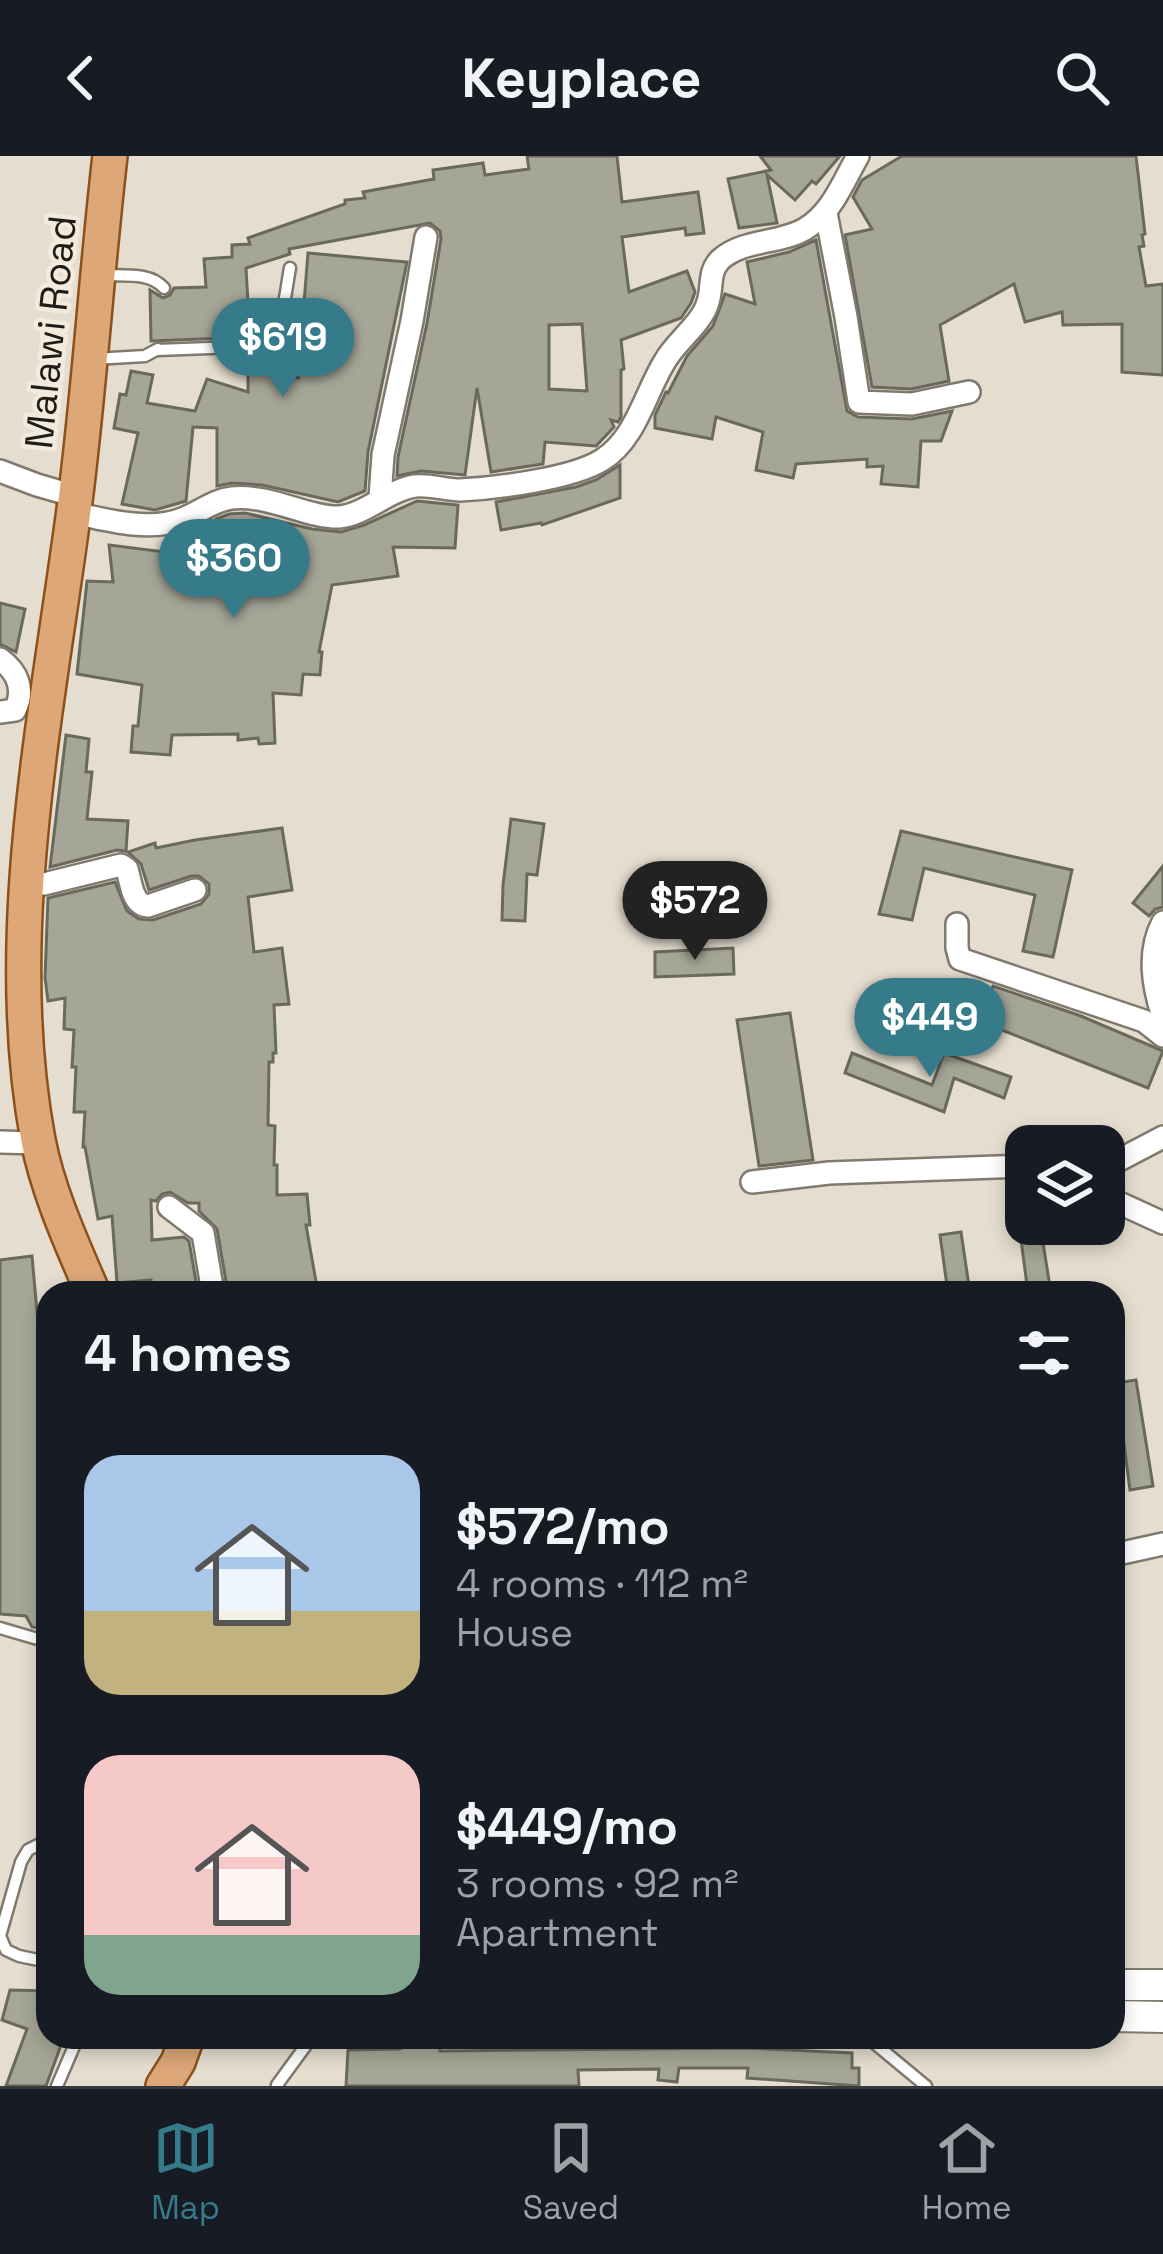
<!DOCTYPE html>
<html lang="en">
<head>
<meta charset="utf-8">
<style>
	body { margin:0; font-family:"Space Grotesk",sans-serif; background:#20242c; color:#f1f3f6; height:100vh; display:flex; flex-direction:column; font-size:45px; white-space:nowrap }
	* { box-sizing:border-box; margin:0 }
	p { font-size:39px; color:#9ea1a6 }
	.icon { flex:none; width:66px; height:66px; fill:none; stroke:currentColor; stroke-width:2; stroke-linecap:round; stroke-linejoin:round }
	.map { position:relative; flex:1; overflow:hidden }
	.side { position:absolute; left:36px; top:1125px; width:1089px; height:768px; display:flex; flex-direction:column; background:#171b24; border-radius:36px; box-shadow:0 6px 18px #0003 }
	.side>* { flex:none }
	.tools { position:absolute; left:1005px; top:969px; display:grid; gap:24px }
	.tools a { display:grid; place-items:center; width:120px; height:120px; border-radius:24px; background:#171b24; box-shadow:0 6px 18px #0003; font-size:60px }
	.price { position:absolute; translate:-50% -102px; padding:0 27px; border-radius:42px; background:#367b89; color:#fff; font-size:39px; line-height:78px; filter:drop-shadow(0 3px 6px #0008) }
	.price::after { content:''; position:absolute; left:50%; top:72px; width:36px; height:27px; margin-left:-18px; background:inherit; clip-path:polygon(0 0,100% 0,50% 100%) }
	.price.current { background:#222; color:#fff }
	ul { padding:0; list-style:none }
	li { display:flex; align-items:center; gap:36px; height:300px; padding:0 48px }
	li span { display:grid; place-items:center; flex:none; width:336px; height:240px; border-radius:36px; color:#555 }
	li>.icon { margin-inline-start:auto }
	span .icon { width:144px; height:144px; fill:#fffc; stroke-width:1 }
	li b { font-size:51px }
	h2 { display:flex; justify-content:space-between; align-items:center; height:144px; padding:0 48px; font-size:51px }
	header { display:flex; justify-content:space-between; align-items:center; height:156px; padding:0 48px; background:#171b24; font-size:54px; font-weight:800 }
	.tab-bar { display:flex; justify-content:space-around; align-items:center; height:168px; border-top:3px solid #363941; background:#171b24; font-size:33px; color:#9ea1a6 }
	.tab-bar a { display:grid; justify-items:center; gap:6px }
	.tab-bar .current { color:#367b89 }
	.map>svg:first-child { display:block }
</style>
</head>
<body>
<header><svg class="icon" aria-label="back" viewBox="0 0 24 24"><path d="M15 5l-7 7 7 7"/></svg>Keyplace<svg class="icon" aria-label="search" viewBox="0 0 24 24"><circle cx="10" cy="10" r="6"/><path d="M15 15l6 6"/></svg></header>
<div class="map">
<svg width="1163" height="1930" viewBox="0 0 1163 1930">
	<rect width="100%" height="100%" fill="#e5ded0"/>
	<g fill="#a6a698" stroke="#69695c" stroke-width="3" fill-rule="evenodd">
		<path d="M527,0h90l5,46 76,-10 6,41 -18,2 -1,-7 -63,9 7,55 58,-21 8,21 -4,11 -10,15 -60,22 3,29 -3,1v47l-3,5 -7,-2 3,7 -18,19 -51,-4 -2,22 -52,8 -14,-84 -12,87 -44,-4 -24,5 1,-19 29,-134 14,-84 -1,-8 -10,-8 -141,26 1,5 -44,14 4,69 -99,4 -1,-51 13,8 7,-3 4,-7 32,-1 -2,-28 28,-2v-12l18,-1 -2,-6 97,-34v-4l20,-2 -2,-6 71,-13 -1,-9 50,-7 2,12 44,-6zM582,168l5,67 -38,-2v-64z"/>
		<polygon points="760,0 840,0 816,28 812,25 795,44 767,19 777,67 739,72 728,23 771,14"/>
		<polygon points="902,0 1136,0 1145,78 1142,79 1144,90 1139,91 1146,130 1163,128 1163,219 1122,216 1122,168 1063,169 1062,156 1025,166 1014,128 940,169 949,225 911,233 872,231 845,79 872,73 853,41 862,24"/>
		<polygon points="816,84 847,255 858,261 912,263 952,255 941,285 921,285 918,331 881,328 883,310 867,311 867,303 796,308 793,322 756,314 763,276 716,261 712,283 655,272 655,259 666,236 668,237 687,200 713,170 725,138 755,148 747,106 789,96"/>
		<polygon points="308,97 407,106 368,296 365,335 338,346 262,329 232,327 217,330 217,272 193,271 186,345 155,354 122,348 138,277 114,272 120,238 126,239 131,215 153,219 147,247 195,255 207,223 248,236 248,211 298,222"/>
		<polygon points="620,309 620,342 542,369 541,367 501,374 496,346 576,331 596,324"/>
		<polygon points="417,345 458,349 455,392 393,391 398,420 332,429 319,496 322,496 320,519 303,518 301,539 273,537 275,587 259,588 258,582 238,584 238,578 172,579 170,599 131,596 133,570 138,570 142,529 77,518 87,425 113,426 109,389 181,398 179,415 216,407 216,403 293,412 297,394 216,373 216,363 229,358 245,357 312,373 341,376 364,369"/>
		<polygon points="0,447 25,453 16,496 0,488"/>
		<polygon points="66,579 89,583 86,616 92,616 87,663 128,665 126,695 117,694 50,711"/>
		<polygon points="511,663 544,668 537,719 527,718 525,765 502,764 503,729"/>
		<polygon points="282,672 292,734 248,741 254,796 282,792 289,848 274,849 276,897 273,897 273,906 269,906 268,969 275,970 274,1009 277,1009 277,1039 307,1038 310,1069 306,1069 318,1137 228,1137 217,1073 199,1055 199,1047 188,1047 170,1036 162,1038 156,1045 151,1044 152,1084 184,1081 189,1085 198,1137 152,1137 151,1124 117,1127 112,1060 98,1063 85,991 83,991 85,956 74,956 76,911 72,911 74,874 64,873 65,842 48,845 45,822 48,742 115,726 127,755 139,763 153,764 201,748 209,738 209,728 199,720 191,720 149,734 141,708 128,696 155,687 156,692 195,684"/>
		<polygon points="901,675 1072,714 1053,801 1023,795 1035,739 924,712 912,764 879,758"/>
		<polygon points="1163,710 1163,751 1155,753 1149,760 1133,747"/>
		<polygon points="733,792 734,818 655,821 655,796"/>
		<polygon points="969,829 990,837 993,830 1081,860 1163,895 1148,932 979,865 982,855 962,848"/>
		<polygon points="790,857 813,1004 759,1010 737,864"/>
		<polygon points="852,897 932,929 944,897 1011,921 1004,942 954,922 944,956 845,917"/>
		<polygon points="1019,1068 1040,1068 1051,1137 1028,1137"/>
		<polygon points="961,1076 970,1137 948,1137 940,1079"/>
		<polygon points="32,1100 37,1156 48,1150 48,1474 32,1471 26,1460 0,1458 0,1104"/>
		<polygon points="1136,1224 1153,1330 1130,1334 1116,1227"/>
		<polygon points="10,1834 48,1835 48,1881 64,1881 46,1930 6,1930 27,1873 2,1864"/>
		<polygon points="418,1881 438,1881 440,1895 746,1892 852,1897 852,1912 859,1912 859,1930 747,1922 748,1912 679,1912 677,1926 658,1924 659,1913 578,1914 579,1930 346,1930 348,1894 400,1893"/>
	</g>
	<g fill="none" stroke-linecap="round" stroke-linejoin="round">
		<g stroke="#80796d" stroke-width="15">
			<g id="lane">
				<path d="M105,119c20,1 45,-3 59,13"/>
				<path d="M157,194l108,-4c19,-20 20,-52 25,-78"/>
				<polyline points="94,203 145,200 158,193"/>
				<polyline points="0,1472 48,1486"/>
				<polyline points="48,1687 42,1687 28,1694 21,1706 0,1780 6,1794 19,1800 48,1806"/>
				<polyline points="867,1881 926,1930"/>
				<polyline points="277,1929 312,1881"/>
				<polyline points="57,1930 78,1881"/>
			</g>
		</g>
		<g stroke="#80796d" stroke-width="26">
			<g id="street">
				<polyline points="826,57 846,161 859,246 912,248 969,236"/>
				<polyline points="0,315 37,329 75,340"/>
				<polyline points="380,342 383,299 412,165 426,81"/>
				<path d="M74,357c32,7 76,19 108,6 17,-6 31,-19 50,-21 37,-4 76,20 107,19 26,-2 49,-27 76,-31 14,-2 30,4 45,4 36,-2 112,-11 142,-30 34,-21 43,-67 63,-99 11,-20 37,-37 43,-59 5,-15 0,-30 12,-42 22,-21 60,-16 85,-31 27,-16 38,-47 53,-73"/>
				<path d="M0,503c18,13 25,31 15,51l-15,2"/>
				<path d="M27,728h17l77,-19 6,4c4,13 5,36 21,37l47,-16"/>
				<path d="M1163,766c-16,30 -10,64 0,95"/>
				<polyline points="957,768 957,792 960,803 1144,865 1163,880"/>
				<polyline points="0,986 38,987"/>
				<polyline points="1104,1012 1163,981"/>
				<polyline points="752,1026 829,1017 1026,1010"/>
				<polyline points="1104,1040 1163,1067"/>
				<polyline points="169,1051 203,1077 213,1137"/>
				<polyline points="1113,1399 1163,1388"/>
			</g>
		</g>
		<g stroke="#80796d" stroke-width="34">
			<g id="secondary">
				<polyline points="1113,1829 1163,1829"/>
				<polyline points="1113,1860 1163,1861"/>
			</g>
		</g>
		<g stroke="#8c511b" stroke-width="38">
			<g id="primary">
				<path d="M93,1137c-21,-49 -45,-101 -55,-153 -38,-203 8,-421 35,-623 16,-120 23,-241 37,-361"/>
				<polyline points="163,1930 178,1906 187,1881"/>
			</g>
		</g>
		<use href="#lane" stroke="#fff" stroke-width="10"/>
		<use href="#street" stroke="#fff" stroke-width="21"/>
		<use href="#secondary" stroke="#fff" stroke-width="30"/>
		<use href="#primary" stroke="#dda777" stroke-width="33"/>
	</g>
	<g text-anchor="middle" stroke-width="9" stroke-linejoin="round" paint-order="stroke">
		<g font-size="39" fill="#1f1c17" stroke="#f2ebdd">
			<text transform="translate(50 176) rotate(-84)" y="14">Malawi Road</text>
		</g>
	</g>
</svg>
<div class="tools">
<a><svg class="icon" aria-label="layers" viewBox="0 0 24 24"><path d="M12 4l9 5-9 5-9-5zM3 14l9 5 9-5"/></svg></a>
</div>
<b class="price" style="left:283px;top:244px">$619</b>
<b class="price" style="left:234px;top:465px">$360</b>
<b class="price current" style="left:695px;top:807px">$572</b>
<b class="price" style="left:930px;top:924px">$449</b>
<section class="side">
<h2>4 homes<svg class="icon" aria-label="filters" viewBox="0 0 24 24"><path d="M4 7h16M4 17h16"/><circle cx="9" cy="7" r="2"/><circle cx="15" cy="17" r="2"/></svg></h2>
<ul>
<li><span style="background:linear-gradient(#a9c7e8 65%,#c2b280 0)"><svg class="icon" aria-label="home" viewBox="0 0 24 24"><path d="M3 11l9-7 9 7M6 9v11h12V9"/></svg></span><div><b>$572/mo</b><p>4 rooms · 112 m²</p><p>House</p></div></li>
<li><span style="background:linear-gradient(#f6c9c9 75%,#7fa58c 0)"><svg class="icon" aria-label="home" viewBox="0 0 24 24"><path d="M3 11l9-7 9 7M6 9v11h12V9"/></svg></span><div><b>$449/mo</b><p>3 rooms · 92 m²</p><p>Apartment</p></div></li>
</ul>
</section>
</div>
<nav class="tab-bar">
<a class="current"><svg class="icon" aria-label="map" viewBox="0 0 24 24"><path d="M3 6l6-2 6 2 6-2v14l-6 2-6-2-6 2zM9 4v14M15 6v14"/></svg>Map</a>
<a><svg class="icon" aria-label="saved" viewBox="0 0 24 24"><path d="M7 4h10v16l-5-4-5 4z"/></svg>Saved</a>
<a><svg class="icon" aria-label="home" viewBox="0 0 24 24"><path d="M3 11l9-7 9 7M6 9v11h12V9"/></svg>Home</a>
</nav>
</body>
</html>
